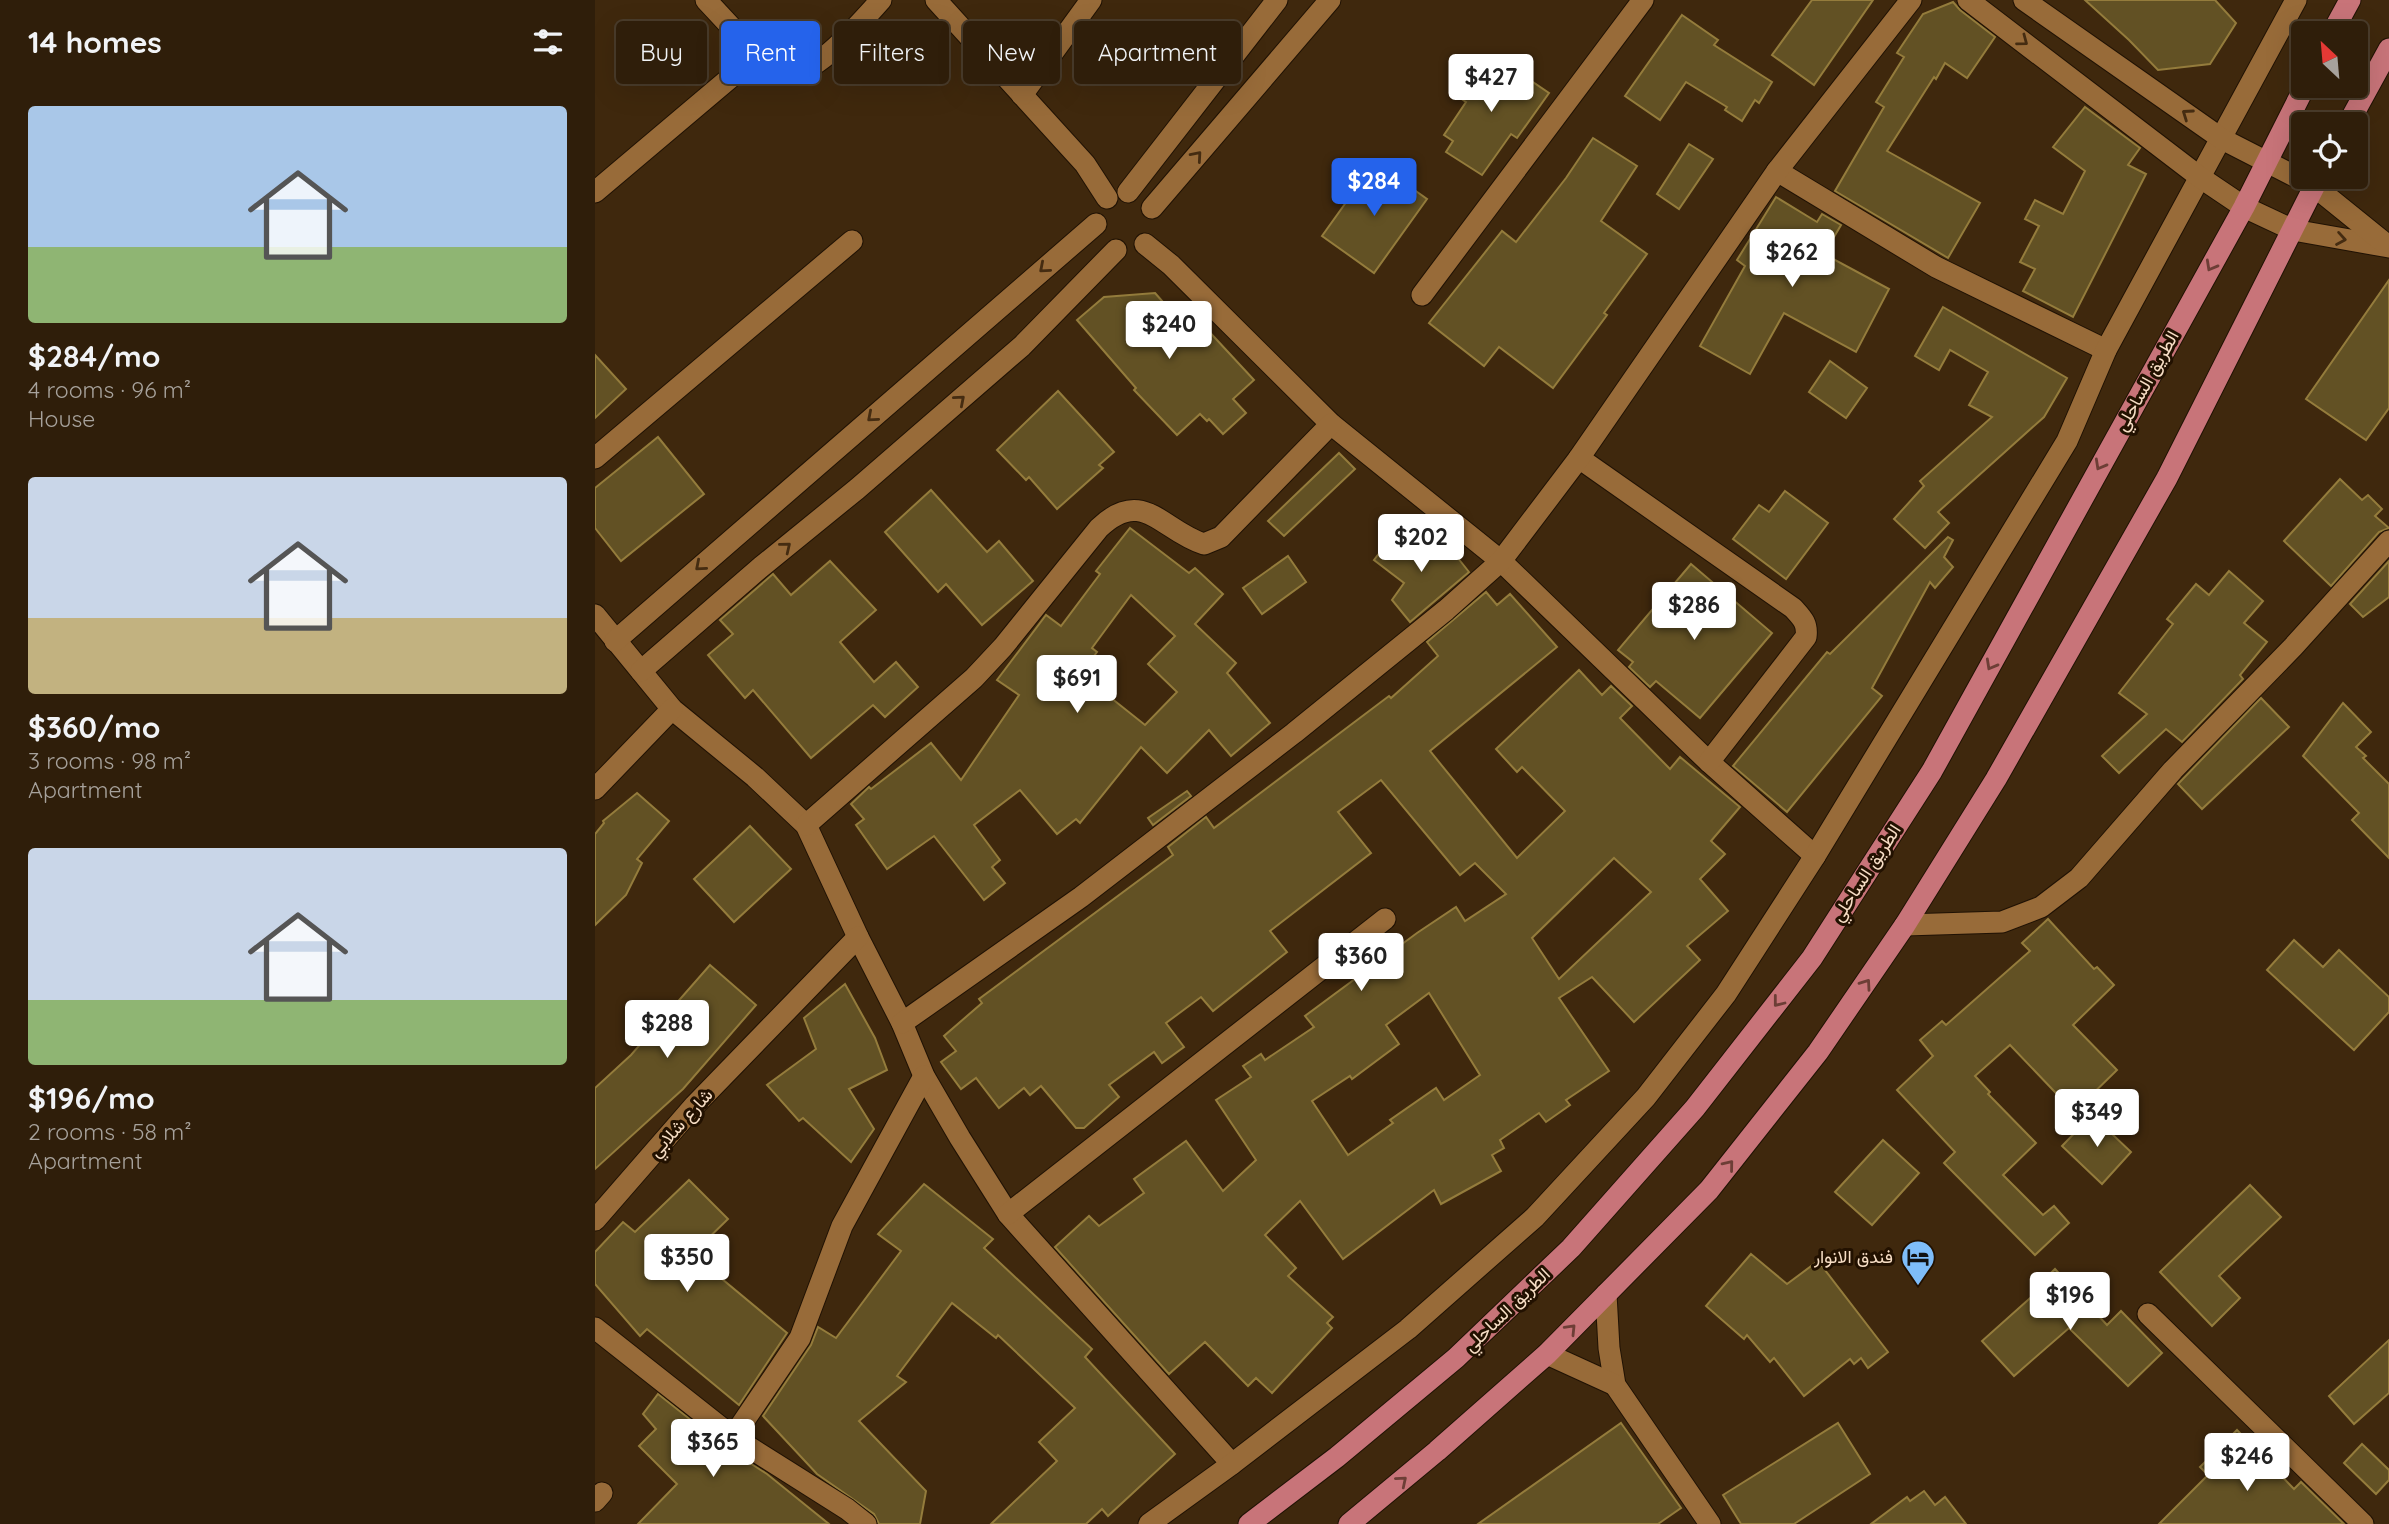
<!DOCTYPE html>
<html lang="en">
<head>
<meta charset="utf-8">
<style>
	body { margin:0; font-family:Quicksand,Vazirmatn,sans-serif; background:#372713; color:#f1f3f6; height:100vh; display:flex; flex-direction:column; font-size:26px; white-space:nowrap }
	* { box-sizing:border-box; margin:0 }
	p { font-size:23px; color:#a7a29c }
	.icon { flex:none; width:38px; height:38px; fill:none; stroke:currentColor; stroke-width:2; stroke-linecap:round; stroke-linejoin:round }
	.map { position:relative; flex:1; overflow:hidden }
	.drawer { display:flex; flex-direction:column; background:#2f1e0a; width:595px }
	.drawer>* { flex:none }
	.guide { position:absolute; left:21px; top:21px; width:665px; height:63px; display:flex; gap:14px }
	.needle { width:46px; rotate:334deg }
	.buttons { position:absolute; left:1696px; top:21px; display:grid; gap:14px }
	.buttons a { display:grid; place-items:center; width:77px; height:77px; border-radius:7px; background:#2f1e0a; box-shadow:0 7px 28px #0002,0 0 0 2px #4a3c2b; font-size:35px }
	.price { position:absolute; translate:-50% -60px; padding:0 16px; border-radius:7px; background:#fff; color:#222; font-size:23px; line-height:46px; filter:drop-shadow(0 2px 4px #0008) }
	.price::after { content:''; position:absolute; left:50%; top:42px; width:21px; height:16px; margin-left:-10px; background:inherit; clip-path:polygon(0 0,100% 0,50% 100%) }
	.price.on { background:#2563eb; color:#fff }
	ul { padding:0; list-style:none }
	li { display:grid; align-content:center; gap:14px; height:371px; padding:0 28px }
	li span { display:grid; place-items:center; height:217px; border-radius:7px; color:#555 }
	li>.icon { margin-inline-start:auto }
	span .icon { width:126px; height:126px; fill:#fffc; stroke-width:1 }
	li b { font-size:30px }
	h2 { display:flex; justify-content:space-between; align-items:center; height:84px; padding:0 28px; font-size:30px }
	.tag { padding:0 24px; border-radius:7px; background:#2f1e0a; box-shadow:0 7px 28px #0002,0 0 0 2px #4a3c2b; font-size:24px; line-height:63px }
	.tag.on { background:#2563eb; color:#fff }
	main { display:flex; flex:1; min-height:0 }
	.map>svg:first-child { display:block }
</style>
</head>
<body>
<main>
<section class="drawer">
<h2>14 homes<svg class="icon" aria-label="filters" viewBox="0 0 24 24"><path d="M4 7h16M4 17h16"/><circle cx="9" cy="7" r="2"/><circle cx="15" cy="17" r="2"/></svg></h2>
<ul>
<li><span style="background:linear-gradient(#a9c7e8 65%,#8fb573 0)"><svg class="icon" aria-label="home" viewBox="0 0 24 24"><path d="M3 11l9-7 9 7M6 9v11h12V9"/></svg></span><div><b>$284/mo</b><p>4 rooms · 96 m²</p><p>House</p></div></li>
<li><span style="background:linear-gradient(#c9d6e8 65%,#c2b280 0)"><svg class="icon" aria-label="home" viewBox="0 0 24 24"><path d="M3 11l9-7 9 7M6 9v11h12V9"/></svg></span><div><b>$360/mo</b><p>3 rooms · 98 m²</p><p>Apartment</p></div></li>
<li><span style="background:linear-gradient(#c9d6e8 70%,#8fb573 0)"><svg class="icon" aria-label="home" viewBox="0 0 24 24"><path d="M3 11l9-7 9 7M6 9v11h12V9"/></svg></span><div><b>$196/mo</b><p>2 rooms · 58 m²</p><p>Apartment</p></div></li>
</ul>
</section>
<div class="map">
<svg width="1794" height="1524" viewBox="0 0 1794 1524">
	<rect width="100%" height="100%" fill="#3f280d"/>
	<g fill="#625124" stroke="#947c3c" stroke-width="2" fill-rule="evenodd">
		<polygon points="1217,0 1278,0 1219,85 1177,55"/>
		<polygon points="1490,0 1620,0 1641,23 1615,64 1563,70 1534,40"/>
		<polygon points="1358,2 1365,10 1400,37 1372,78 1350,63 1341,79 1339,77 1292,151 1385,203 1353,258 1240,191 1289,107 1281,102 1309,57 1302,53 1328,14"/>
		<polygon points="1087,15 1123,40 1119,45 1177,82 1164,103 1160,100 1147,121 1130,110 1132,107 1091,82 1065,120 1030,96"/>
		<polygon points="910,63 954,93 922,138 916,134 887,175 851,152 858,141 849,135 871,102 856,92 872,70 884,78 892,67 903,74"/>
		<polygon points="1490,107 1545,148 1533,165 1551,174 1478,317 1428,291 1440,269 1425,262 1444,226 1430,219 1440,200 1468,214 1490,171 1458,147"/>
		<polygon points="998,138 1042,166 1006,221 1052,254 1009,313 1012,315 958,388 904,347 889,366 834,323 907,231 921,242 971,178"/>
		<polygon points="1094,144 1118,159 1084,209 1062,194"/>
		<polygon points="780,162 832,199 779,273 727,236"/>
		<polygon points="1181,197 1222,222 1227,214 1246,225 1229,254 1294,289 1261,352 1189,313 1155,374 1105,346 1150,266 1142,260"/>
		<polygon points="1794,280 1794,408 1771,440 1711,399"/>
		<polygon points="560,293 597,335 608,325 659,380 638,399 651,413 628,434 614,419 612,421 605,414 582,435 539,390 541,388 482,320 509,297"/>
		<polygon points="1348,307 1472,378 1449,417 1343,512 1354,523 1330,548 1299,519 1329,486 1325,481 1397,417 1374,405 1393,372 1355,350 1344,370 1320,356"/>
		<polygon points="0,355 31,389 0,418"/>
		<polygon points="1235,361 1272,388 1251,418 1214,392"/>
		<polygon points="463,391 519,452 504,465 508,468 462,509 434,477 431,480 402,450"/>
		<polygon points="63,437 109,494 26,561 0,528 0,488"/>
		<polygon points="744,453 760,469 689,536 673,521"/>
		<polygon points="1745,479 1767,500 1773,495 1787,509 1780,516 1794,528 1784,532 1736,586 1689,541"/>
		<polygon points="336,490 392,552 404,541 438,581 387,625 351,584 343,592 290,532"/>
		<polygon points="1190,491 1233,523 1191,579 1138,539 1164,505 1174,512"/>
		<path d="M535,528l59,45 6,-5 28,26 -28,30 41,39 -9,10 43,50 -39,33 -22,-26 -42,43 -26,-26 -61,76 -4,-4 -19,15 -37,-44 -46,35 26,35 -8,7 13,16 -21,17 -50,-64 -47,33 -31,-44 8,-6 -13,-15 18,-17 2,2 60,-46 30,37 58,-85 -22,-15 49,-65 15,11 39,-52 -4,-3zM536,595l44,41 -27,28 29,28 -32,33 -64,-51 16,-22 -5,-4z"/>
		<polygon points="843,533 874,572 815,622 797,600 809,583 779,560 796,538 825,559"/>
		<polygon points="1353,537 1358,540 1349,557 1358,567 1340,588 1335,582 1277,688 1287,696 1192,812 1138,766 1232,652 1235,654"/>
		<polygon points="693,556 711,582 667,614 648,588"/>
		<polygon points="235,561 281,610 245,642 279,682 301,662 323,687 290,717 278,705 216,758 158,690 150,698 113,655 138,634 125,620 178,574 196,595"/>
		<polygon points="1794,561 1794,597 1768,617 1755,604"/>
		<polygon points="1096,564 1177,633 1105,718 1061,681 1055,687 1034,667 1038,662 1023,650"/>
		<polygon points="1634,571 1668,601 1649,623 1672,642 1645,675 1648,679 1587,742 1571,729 1524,773 1507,756 1552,714 1524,693 1578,624 1572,619 1601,584 1614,595"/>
		<path d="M891,592l11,13 13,-11 47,53 -127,104 87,107 48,-47 -43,-44 -5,5 -21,-23 83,-79 23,25 9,-9 21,20 -12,12 50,51 10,-12 60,50 -29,34 14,13 -25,25 28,32 -41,35 13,14 -66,62 -42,-45 -33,21 50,73 -43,29 4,5 -24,17 -7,-9 -39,27 4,8 -12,7 9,16 -60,33 -7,-14 -91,69 -43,-58 -35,34 31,33 -8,8 45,41 -6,6 5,5 -60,65 -16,-15 -8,8 -43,-44 -36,32 -114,-127 34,-31 10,10 45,-33 -10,-14 52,-38 37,50 33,-31 -40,-60 35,-23 -8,-11 18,-12 4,6 49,-33 -9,-11 112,-83 39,-26 9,14 41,-27 -31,-31 -15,12 -79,-95 -43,32 33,41 -101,78 17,21 -74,59 -12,-14 -35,26 18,24 -22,16 -8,-11 -45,33 10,12 -35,31h-8l-35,-42 -11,9 -6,-7 -25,20 -23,-30 -15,11 -20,-27 15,-11 -12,-15 38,-33 -3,-4 194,-144 -5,-8 38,-30 8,11 175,-132 2,2 47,-42 -11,-14zM1019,858l37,34 -92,87 -27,-41zM834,993l51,82 -36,25 -8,-12 -46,32 3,3 -45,32 -36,-54 38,-25 2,3 47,-35 -13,-19z"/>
		<polygon points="1666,698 1694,727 1607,809 1583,784"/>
		<polygon points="1748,703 1776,732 1761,747 1771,756 1768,758 1794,784 1794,858 1757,820 1764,813 1708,756"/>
		<polygon points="592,791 596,796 558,825 553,818"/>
		<polygon points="42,793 74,821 42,859 47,863 31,895 0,925 0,834 9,823 8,821"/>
		<polygon points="155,826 196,869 139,922 99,879"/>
		<polygon points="1453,919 1499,969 1502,967 1519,985 1478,1025 1522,1070 1479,1112 1415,1045 1380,1076 1395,1092 1393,1094 1441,1143 1408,1175 1448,1215 1459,1206 1474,1223 1440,1255 1349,1163 1360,1152 1302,1090 1338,1056 1325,1040 1347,1021 1351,1025 1435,951 1427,943"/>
		<polygon points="1699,940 1728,967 1744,950 1794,997 1794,1012 1759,1050 1672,970"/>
		<polygon points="115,965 161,1005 88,1089 0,1169 0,1088 36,1055"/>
		<polygon points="250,984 280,1038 292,1070 254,1089 279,1129 256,1162 208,1118 204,1121 172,1085 221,1049 209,1018"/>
		<polygon points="1497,1115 1536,1152 1507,1184 1467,1146"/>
		<polygon points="1288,1140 1324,1173 1277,1225 1240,1192"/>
		<polygon points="94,1180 133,1219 97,1254 192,1333 144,1405 52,1329 45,1336 0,1284 0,1252 28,1222 40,1232"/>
		<polygon points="329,1184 398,1239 389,1248 497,1349 490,1357 580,1454 513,1516 507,1509 491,1524 396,1524 462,1461 444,1442 480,1408 403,1335 401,1338 357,1303 302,1376 311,1382 264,1421 331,1491 325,1524 284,1524 279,1514 222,1474 168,1416 216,1345 223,1327 241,1338 306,1251 283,1234"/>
		<polygon points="1655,1185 1686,1217 1624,1276 1645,1298 1617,1326 1565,1272"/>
		<polygon points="1156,1254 1192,1284 1223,1261 1293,1352 1273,1368 1266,1358 1259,1364 1255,1359 1209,1396 1179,1358 1175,1362 1152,1335 1149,1339 1111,1306"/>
		<polygon points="1460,1269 1512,1325 1526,1311 1567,1353 1533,1386 1474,1328 1419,1376 1387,1341 1442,1292 1439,1289"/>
		<polygon points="1794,1340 1794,1393 1759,1424 1734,1396"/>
		<polygon points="63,1394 130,1447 172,1474 234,1524 43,1524 82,1484 44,1446 61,1429 48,1414"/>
		<polygon points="1026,1423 1086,1508 1063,1524 883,1524"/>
		<polygon points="1243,1423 1275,1474 1199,1524 1146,1524 1128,1495"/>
		<polygon points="1642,1430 1699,1489 1706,1482 1749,1524 1564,1524 1613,1475 1605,1467"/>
		<polygon points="1767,1444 1794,1470 1794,1480 1781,1494 1749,1463"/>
		<polygon points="1329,1491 1340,1505 1350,1497 1371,1524 1276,1524 1312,1497 1315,1501"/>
	</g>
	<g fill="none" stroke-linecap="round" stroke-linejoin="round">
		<g stroke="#201204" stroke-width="23">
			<g id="minor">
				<path d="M111,0l66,71c7,1 14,3 22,2 27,-4 68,-52 87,-73"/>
				<polyline points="341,0 490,164 512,198"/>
				<polyline points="427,95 496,0"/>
				<polyline points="1182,171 1341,267 1511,350"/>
				<polyline points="0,192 161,56"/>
				<polyline points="533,192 682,0"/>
				<polyline points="557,208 735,0"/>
				<polyline points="550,244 576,265 736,424 906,561 1114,762 1220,856"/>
				<polyline points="827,295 1048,0"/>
				<polyline points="0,458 257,241"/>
				<path d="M984,458l214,150c9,10 15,15 13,29l-97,125"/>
				<polyline points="0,615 77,709 160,777 211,825 263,937 307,1023 329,1076 365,1138 413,1214 637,1464"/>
				<polyline points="20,641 501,224"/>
				<polyline points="46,671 166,567 262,489 427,346 521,250"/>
				<polyline points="0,789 77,709"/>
				<path d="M211,825l168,-147 29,-31 96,-119c44,-42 63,3 105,16l17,-7 110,-113"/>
				<polyline points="1310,925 1407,922 1446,907 1484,878 1578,770 1698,647 1794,541"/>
				<polyline points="307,1023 486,897 699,733 851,610 906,561 984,458 1182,171 1316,0"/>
				<polyline points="413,1214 790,919"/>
				<polyline points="0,1220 100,1105 263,937"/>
				<polyline points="1011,1294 1014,1348 1020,1385 1115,1524"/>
				<polyline points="1553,1314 1768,1524"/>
				<polyline points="0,1328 138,1437 252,1509 271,1524"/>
				<polyline points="952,1354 1020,1385"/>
				<polyline points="138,1437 205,1338 247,1226 329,1076"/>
				<polyline points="0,1501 7,1493"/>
				<polyline points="554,1524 637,1464 813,1329 940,1217 1051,1097 1131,994 1220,856 1472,441 1511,350 1701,0"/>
			</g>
		</g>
		<g stroke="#201204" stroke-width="23">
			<g id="tertiary">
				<polyline points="1373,0 1606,178 1649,207 1698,230 1794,247"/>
				<polyline points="1429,0 1627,139 1719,186 1792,245"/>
			</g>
		</g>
		<g stroke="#201204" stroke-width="23">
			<g id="trunk">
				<polyline points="1737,33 1755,0"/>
				<polyline points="1753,124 1794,49"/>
				<polyline points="654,1524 742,1457 861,1358 976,1248 1100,1108 1217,958 1337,771 1649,207 1710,86"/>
				<polyline points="754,1524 842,1451 952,1354 1114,1190 1223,1052 1310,925 1401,779 1572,478 1724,177"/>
			</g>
		</g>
		<use href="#minor" stroke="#986b39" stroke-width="21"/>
		<use href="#tertiary" stroke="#986b39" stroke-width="21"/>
		<use href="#trunk" stroke="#c87479" stroke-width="21"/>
	</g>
	<defs><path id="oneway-chevron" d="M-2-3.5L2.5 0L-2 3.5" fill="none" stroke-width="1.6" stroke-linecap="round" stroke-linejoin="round" transform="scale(1.75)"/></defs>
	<g stroke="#452c11">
		<use href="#oneway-chevron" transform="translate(1428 41) rotate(37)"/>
		<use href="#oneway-chevron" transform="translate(1592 114) rotate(-145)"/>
		<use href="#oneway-chevron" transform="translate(602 156) rotate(-49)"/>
		<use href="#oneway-chevron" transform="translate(1746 239) rotate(10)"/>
		<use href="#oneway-chevron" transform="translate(449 268) rotate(139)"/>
		<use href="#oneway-chevron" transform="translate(365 400) rotate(-41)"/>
		<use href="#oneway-chevron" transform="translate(277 417) rotate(139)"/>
		<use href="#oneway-chevron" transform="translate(191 547) rotate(-39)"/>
		<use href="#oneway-chevron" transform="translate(105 566) rotate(139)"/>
	</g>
	<g stroke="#6d3e36">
		<use href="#oneway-chevron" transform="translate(1616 266) rotate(119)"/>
		<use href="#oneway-chevron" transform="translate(1505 465) rotate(119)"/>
		<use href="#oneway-chevron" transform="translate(1396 665) rotate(119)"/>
		<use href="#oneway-chevron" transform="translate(1271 984) rotate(-55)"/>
		<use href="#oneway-chevron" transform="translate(1183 1002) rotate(128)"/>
		<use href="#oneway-chevron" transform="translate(1134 1165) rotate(-51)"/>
		<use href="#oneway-chevron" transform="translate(976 1329) rotate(-46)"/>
		<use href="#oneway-chevron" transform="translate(807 1481) rotate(-40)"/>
	</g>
	<defs>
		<g id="hotel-pin" transform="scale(1.75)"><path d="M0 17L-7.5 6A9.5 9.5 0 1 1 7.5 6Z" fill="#7ebdf9" stroke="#210"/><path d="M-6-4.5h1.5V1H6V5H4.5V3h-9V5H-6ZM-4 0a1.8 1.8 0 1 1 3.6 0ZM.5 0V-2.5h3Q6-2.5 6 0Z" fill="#111"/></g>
	</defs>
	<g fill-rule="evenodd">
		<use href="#hotel-pin" x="1323" y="1257"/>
	</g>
	<g text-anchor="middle" stroke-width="6" stroke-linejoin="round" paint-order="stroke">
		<g font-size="18" fill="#f7dec5" stroke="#210">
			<text transform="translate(1552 381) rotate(-61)" y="6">الطريق الساحلي</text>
			<text transform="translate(1271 873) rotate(-57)" y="6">الطريق الساحلي</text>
			<text transform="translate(86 1123) rotate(-48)" y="6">شارع شلابي</text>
			<text transform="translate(912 1310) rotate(-44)" y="6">الطريق الساحلي</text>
		</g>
		<g font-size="18" fill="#f7dec5" stroke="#210" text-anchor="end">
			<text x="1298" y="1263">فندق الانوار</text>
		</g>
	</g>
</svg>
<div class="buttons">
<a><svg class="needle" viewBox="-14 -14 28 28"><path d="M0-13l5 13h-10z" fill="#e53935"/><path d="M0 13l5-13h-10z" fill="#a7a29c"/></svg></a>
<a><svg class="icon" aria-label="locate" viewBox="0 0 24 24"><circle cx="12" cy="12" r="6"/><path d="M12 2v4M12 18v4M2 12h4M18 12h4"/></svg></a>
</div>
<b class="price" style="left:896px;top:114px">$427</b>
<b class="price on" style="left:779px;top:218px">$284</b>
<b class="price" style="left:1197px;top:289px">$262</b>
<b class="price" style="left:574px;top:361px">$240</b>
<b class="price" style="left:826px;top:574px">$202</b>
<b class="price" style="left:1099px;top:642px">$286</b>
<b class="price" style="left:482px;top:715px">$691</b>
<b class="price" style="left:766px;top:993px">$360</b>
<b class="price" style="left:72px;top:1060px">$288</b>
<b class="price" style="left:1502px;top:1149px">$349</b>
<b class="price" style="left:92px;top:1294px">$350</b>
<b class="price" style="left:1475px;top:1332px">$196</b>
<b class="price" style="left:118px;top:1479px">$365</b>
<b class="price" style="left:1652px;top:1493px">$246</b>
<div class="guide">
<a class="tag">Buy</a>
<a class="tag on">Rent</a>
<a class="tag">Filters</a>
<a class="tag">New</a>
<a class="tag">Apartment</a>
</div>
</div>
</main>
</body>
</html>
